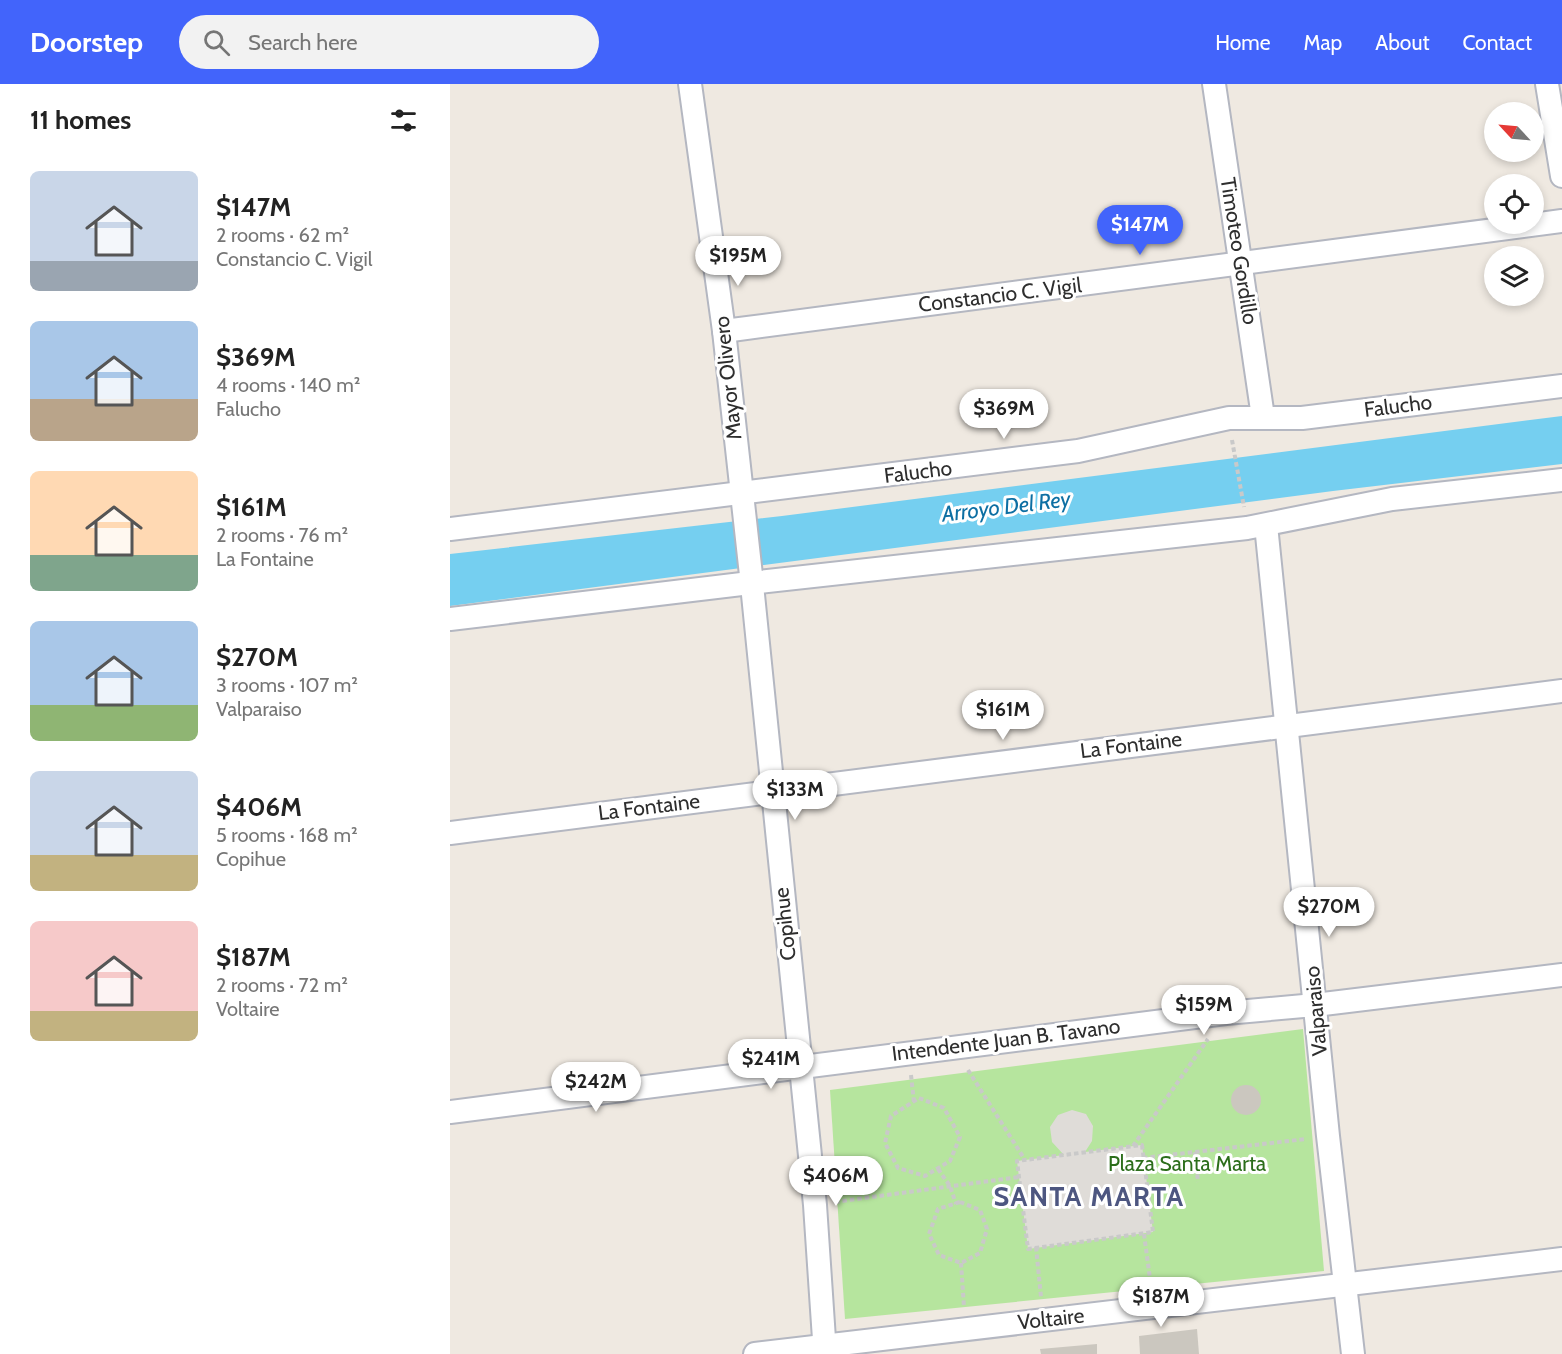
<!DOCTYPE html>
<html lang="en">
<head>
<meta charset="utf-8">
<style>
	body { margin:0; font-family:Cabin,sans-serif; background:#f2f2f2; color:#222; height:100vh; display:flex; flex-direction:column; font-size:22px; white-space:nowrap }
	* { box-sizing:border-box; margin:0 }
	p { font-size:20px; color:#767676 }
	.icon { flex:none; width:33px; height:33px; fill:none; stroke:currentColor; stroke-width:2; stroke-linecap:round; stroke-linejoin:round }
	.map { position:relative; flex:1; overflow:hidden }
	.details { display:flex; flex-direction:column; background:#fff; width:450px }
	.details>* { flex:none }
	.needle { width:39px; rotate:296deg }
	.controls { position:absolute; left:1034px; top:18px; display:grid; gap:12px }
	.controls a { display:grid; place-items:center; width:60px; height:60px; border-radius:50%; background:#fff; box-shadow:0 3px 9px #0003; font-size:30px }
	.price { position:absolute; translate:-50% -51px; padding:0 14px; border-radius:21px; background:#fff; color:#222; font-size:20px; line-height:39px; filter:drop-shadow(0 2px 3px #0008) }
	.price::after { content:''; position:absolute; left:50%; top:36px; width:18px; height:14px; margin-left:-9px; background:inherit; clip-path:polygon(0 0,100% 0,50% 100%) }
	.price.active { background:#4264fb; color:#fff }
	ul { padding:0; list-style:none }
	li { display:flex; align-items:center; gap:18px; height:150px; padding:0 30px }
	li span { display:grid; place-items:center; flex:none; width:168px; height:120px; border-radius:9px; color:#555 }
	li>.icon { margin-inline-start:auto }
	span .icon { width:72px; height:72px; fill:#fffc; stroke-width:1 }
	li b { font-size:26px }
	h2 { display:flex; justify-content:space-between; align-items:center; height:72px; padding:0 30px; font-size:26px }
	header { display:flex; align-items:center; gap:36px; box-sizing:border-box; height:84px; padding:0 30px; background:#4264fb; color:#fff }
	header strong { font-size:28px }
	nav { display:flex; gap:33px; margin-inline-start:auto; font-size:21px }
	.search { width:420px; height:54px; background:#f2f2f2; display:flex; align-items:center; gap:15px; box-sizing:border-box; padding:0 21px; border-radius:33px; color:#767676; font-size:22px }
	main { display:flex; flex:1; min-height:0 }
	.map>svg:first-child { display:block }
</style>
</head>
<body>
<header>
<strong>Doorstep</strong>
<div class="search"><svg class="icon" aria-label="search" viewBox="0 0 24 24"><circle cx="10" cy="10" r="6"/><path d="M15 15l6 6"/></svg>Search here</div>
<nav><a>Home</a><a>Map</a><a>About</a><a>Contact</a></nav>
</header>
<main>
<section class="details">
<h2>11 homes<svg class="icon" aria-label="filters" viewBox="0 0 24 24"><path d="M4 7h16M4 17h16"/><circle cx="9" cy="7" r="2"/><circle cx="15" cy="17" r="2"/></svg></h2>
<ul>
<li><span style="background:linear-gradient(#c9d6e8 75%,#9aa5b1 0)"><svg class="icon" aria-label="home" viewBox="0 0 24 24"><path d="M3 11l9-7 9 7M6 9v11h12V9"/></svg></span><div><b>$147M</b><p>2 rooms · 62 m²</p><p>Constancio C. Vigil</p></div></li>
<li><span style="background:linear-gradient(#a9c7e8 65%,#b9a48a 0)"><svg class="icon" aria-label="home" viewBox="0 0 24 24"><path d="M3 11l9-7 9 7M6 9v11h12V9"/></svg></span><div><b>$369M</b><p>4 rooms · 140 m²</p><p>Falucho</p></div></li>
<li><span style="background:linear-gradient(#ffd9b3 70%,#7fa58c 0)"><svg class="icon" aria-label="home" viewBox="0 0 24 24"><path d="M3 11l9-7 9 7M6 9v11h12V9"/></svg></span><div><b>$161M</b><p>2 rooms · 76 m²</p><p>La Fontaine</p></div></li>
<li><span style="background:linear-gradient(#a9c7e8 70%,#8fb573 0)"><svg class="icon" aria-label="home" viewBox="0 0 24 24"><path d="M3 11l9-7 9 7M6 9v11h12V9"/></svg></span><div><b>$270M</b><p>3 rooms · 107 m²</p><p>Valparaiso</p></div></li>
<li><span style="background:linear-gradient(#c9d6e8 70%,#c2b280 0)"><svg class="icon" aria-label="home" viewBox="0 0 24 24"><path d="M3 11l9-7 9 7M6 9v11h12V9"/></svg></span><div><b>$406M</b><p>5 rooms · 168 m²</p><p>Copihue</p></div></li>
<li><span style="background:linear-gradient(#f6c9c9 75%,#c2b280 0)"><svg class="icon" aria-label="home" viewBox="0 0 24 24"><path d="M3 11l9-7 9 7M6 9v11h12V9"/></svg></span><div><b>$187M</b><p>2 rooms · 72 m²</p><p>Voltaire</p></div></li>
</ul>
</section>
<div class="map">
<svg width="1112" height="1270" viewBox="0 0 1112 1270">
	<rect width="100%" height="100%" fill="#efe9e1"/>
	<polygon fill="#b6e59e" points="853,945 874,1187 395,1235 380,1006"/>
	<polygon fill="#dfdcd8" points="622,1026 636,1030 643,1042 642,1057 635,1068 692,1061 703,1148 578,1165 567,1077 614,1071 602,1058 600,1043 608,1031"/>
	<polygon fill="#75cff0" points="1112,332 1112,380 883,407 0,522 0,470 332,432"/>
	<g fill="#cbc7bf">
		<circle cx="796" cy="1016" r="15"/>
		<polygon points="747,1245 749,1270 690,1270 689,1252"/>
		<polygon points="647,1260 647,1270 591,1270 590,1265"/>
	</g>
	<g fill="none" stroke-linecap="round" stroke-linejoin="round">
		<g stroke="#b4b7c1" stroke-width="26">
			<g id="street">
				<polyline points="240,0 274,247 301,491 365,1121 375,1270"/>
				<polyline points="764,0 813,333"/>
				<polyline points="1097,0 1112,92"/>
				<polyline points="274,247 1112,137"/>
				<polyline points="816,441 878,1052 903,1270"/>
				<polyline points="0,445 628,367 779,334 852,334 1112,302"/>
				<polyline points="0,535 300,499 797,444 942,415 1112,396"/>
				<polyline points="0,749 1112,607"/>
				<polyline points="0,1028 776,929 865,921 1112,891"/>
				<polyline points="305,1270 1112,1175"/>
			</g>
		</g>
		<g stroke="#c9c9c9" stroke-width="4" stroke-dasharray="4.5 3" stroke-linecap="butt">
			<polyline points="782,356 794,423"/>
			<polyline points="518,986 575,1076"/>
			<polyline points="461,991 464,1018"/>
			<polygon points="469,1014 494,1024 510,1053 500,1077 475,1092 448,1084 435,1059 441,1032"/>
			<polygon points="692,1061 703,1148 578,1165 567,1077"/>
			<polyline points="683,1062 758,955"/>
			<polyline points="745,1068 748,1098"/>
			<polyline points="693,1074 856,1055"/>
			<polyline points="488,1085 500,1102 506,1120"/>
			<polyline points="385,1118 569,1093"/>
			<polygon points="510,1118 530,1126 537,1145 530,1169 511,1179 489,1171 479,1150 488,1125"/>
			<polyline points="694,1150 701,1202"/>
			<polyline points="586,1163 591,1213"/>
			<polyline points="511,1179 514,1223"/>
		</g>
		<use href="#street" stroke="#fff" stroke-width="22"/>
	</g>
	<g text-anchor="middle" stroke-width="6" stroke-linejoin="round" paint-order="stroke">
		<g font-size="21" fill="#2e2e2e" stroke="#fff">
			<text transform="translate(789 167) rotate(81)" y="7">Timoteo Gordillo</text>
			<text transform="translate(550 211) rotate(-7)" y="7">Constancio C. Vigil</text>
			<text transform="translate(278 294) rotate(-96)" y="7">Mayor Olivero</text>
			<text transform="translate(948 322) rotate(-7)" y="7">Falucho</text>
			<text transform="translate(468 388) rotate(-7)" y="7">Falucho</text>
			<text transform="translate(681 661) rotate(-7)" y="7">La Fontaine</text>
			<text transform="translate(199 723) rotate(-7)" y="7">La Fontaine</text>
			<text transform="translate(335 840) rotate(-96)" y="7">Copihue</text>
			<text transform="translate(866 927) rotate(-95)" y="7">Valparaiso</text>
			<text transform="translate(556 956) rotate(-7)" y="7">Intendente Juan B. Tavano</text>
			<text transform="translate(601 1235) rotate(-6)" y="7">Voltaire</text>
		</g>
		<g font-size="21" fill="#2c6e1b" stroke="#fff">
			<text x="737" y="1087">Plaza Santa Marta</text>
		</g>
		<g font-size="22" font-style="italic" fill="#0d6fa3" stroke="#fff">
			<text transform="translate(556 422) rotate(-7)" y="8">Arroyo Del Rey</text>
		</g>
		<g font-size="27" font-weight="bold" letter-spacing="1.5" fill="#4d5680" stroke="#fff">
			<text x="639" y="1122">SANTA MARTA</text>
		</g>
	</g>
</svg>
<div class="controls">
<a><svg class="needle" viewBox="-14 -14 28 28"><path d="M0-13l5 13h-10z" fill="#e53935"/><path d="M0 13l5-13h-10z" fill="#767676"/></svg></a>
<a><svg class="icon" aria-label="locate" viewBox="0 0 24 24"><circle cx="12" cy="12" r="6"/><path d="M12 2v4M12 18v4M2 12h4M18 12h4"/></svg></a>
<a><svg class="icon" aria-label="layers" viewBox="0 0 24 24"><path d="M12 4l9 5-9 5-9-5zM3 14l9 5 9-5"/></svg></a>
</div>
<b class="price active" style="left:690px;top:172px">$147M</b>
<b class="price" style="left:288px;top:203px">$195M</b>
<b class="price" style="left:554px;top:356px">$369M</b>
<b class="price" style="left:553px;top:657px">$161M</b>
<b class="price" style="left:345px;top:737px">$133M</b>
<b class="price" style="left:879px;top:854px">$270M</b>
<b class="price" style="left:754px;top:952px">$159M</b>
<b class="price" style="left:321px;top:1006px">$241M</b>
<b class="price" style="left:146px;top:1029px">$242M</b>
<b class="price" style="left:386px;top:1123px">$406M</b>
<b class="price" style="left:711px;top:1244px">$187M</b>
</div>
</main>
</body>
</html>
